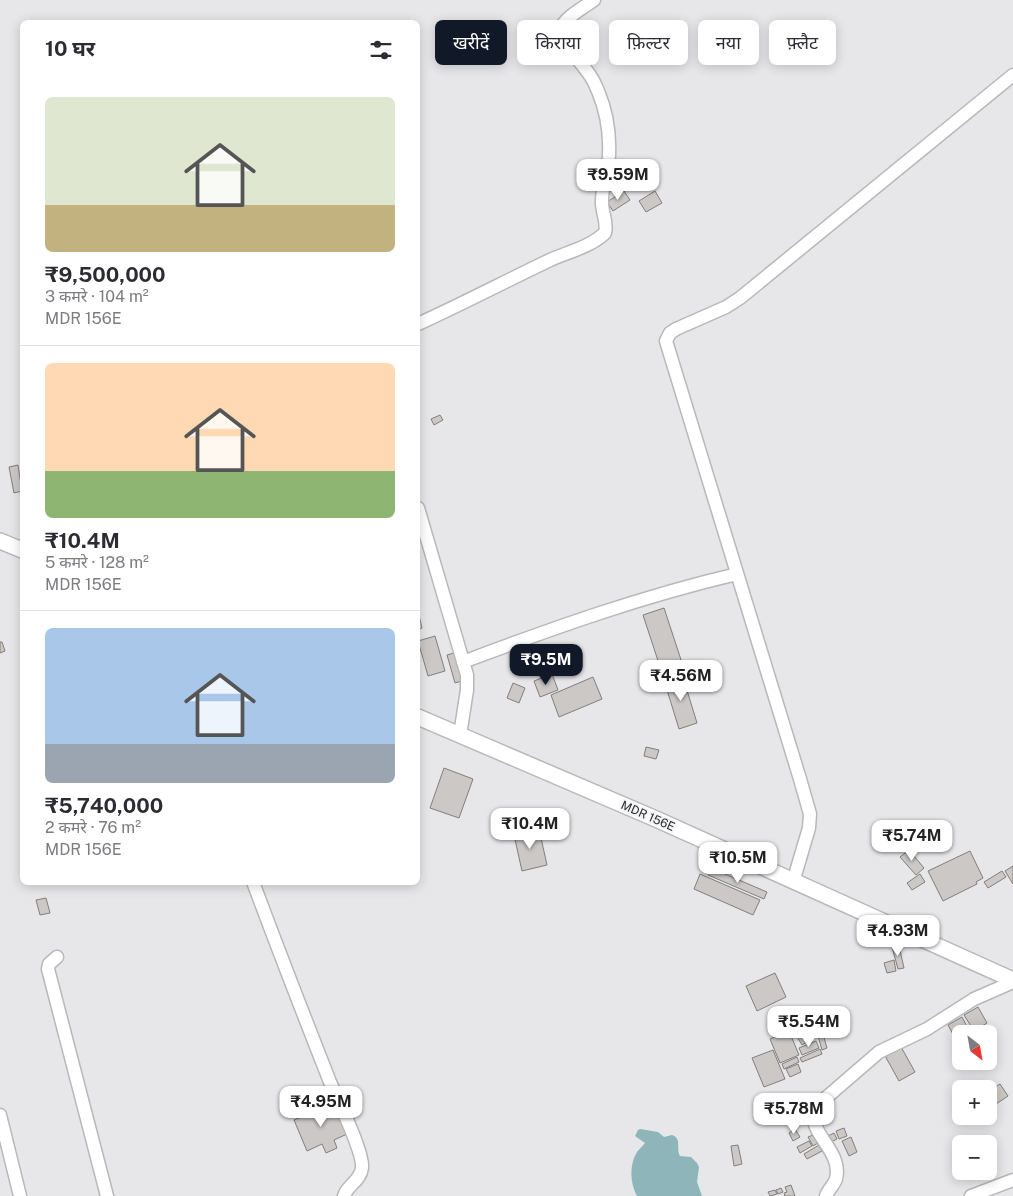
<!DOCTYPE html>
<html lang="hi">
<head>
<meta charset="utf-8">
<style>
	body { margin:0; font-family:"Public Sans","Noto Sans Devanagari",sans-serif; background:#f7f7f7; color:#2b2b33; height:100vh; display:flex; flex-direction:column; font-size:19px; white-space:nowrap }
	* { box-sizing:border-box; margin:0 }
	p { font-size:16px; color:#7c7c81 }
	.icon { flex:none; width:28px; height:28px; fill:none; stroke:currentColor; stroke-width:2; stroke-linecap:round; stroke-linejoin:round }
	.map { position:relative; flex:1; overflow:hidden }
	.details { position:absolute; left:20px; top:20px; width:400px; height:865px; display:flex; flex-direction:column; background:#fff; border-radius:8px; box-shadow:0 2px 12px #0003 }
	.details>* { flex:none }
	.top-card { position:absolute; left:435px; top:20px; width:475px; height:45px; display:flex; gap:10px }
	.needle { width:32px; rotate:149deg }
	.controls { position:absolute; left:952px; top:1025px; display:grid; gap:10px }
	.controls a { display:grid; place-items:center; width:45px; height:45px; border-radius:8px; background:#fff; box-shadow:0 2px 12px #0003; font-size:25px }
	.price { position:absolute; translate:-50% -42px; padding:0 11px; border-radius:10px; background:#fff; color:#222; font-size:16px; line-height:32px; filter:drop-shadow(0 1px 2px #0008) }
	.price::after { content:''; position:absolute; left:50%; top:30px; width:15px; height:11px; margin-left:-8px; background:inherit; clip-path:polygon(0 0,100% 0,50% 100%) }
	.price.current { background:#111827; color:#fff }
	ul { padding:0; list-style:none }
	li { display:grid; align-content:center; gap:10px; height:265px; padding:0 25px }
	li+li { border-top:1px solid #e1e1e2 }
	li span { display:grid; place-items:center; height:155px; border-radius:8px; color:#555 }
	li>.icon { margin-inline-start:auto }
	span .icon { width:90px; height:90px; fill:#fffc; stroke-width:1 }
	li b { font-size:21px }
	h2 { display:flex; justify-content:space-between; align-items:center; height:60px; padding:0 25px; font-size:21px }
	.chip { padding:0 18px; border-radius:8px; background:#fff; box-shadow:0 2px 12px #0003; font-size:18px; line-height:45px }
	.chip.current { background:#111827; color:#fff }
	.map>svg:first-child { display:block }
</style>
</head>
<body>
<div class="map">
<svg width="1013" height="1196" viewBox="0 0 1013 1196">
	<rect width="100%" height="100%" fill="#e7e7ea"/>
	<path fill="#8db5ba" d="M640,1129l18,3 6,5 8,-2c10,3 4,14 8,21l11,1 6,6 2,4 -2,15 5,14h-65c-7,-13 -8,-31 0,-44 2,-3 6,-6 8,-9l-10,-7 3,-6z"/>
	<g fill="#cbc8c6" stroke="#817e7d">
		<polygon points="624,191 630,200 613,211 607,202"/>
		<polygon points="655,191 662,203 646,212 639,201"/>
		<polygon points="440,415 443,420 434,425 431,419"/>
		<polygon points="18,465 22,491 14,493 9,467"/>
		<polygon points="664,608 685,672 664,679 643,615"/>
		<polygon points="418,611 422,628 418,630"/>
		<polygon points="435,636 445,671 428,676 418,641"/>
		<polygon points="0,642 2,642 5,651 0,653"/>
		<polygon points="457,652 465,680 455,683 447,655"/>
		<polygon points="566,652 571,667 558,673 552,658"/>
		<polygon points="552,674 558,690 540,697 534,681"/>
		<polygon points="682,674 697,723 679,729 664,680"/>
		<polygon points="593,677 602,699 559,717 551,695"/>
		<polygon points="513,683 525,688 519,703 507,698"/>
		<polygon points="646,747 659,750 656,759 644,756"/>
		<polygon points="444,768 473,779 459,818 430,808"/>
		<polygon points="539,829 547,865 522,871 514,835"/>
		<polygon points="909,850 924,868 916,875 900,857"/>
		<polygon points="970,851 983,878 976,882 977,884 943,901 928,871"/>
		<polygon points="1013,866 1013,884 1005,871"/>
		<polygon points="711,868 767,892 764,899 708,875"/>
		<polygon points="1002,871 1006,877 988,888 984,882"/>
		<polygon points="700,874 760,900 753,915 694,889"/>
		<polygon points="920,874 925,882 912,890 907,883"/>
		<polygon points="46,898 50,913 40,915 36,900"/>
		<polygon points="899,946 904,968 898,969 892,947"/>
		<polygon points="894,960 896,971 887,973 884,963"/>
		<polygon points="775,973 786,997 757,1011 746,986"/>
		<polygon points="978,1007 987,1023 974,1031 964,1015"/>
		<polygon points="962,1017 971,1034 961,1034 961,1049 948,1025"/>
		<polygon points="819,1020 827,1048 822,1050 814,1022"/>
		<polygon points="805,1030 810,1040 802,1045 796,1035"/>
		<polygon points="789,1031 799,1055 780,1063 770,1039"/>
		<polygon points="816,1041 819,1048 802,1055 799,1048"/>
		<polygon points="900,1045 915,1072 899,1081 884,1054"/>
		<polygon points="820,1049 822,1054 802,1062 800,1058"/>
		<polygon points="773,1050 785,1079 764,1087 752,1058"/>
		<polygon points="797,1057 799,1062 784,1069 782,1064"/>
		<polygon points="968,1061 980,1061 971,1066"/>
		<polygon points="798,1064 801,1072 790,1077 786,1069"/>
		<polygon points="1000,1084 1008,1096 996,1104 989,1091"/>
		<polygon points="335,1103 347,1134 334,1140 337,1148 326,1153 322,1144 307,1151 294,1120"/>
		<polygon points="844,1128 847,1136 839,1139 836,1131"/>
		<polygon points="795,1129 800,1137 793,1141 789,1133"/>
		<polygon points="834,1133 837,1139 829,1143 826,1137"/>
		<polygon points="813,1135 818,1143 813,1146 808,1137"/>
		<polygon points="851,1137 857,1152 849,1156 842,1141"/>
		<polygon points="809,1141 812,1146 800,1153 797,1147"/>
		<polygon points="738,1145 742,1164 734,1166 731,1146"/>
		<polygon points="819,1145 822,1151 807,1159 804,1154"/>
		<polygon points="791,1185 795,1196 785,1196 784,1193 787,1192 785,1187"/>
		<polygon points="781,1188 783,1192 778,1194 776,1190"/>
		<polygon points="775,1190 777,1194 770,1196 768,1192"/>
	</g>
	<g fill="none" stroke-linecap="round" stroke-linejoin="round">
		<g stroke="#b8b8bb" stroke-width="15">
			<g id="minor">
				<path d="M418,324c44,-20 88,-43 132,-64 18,-8 40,-13 55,-27 3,-11 -4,-22 -3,-33 0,-16 7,-30 7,-45 1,-21 -3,-45 -11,-64 -2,-4 -4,-10 -7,-14 -7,-12 -30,-34 -30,-48 1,-10 25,-23 33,-29"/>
				<polyline points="418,508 467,675 467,690 460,735"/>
				<path d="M463,662c90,-34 180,-66 274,-88"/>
				<path d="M253,882c25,67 51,134 77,200 8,19 34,70 32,86 -2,14 -15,17 -18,28"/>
				<polyline points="793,882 809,828 810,814 800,779 666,341 670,333 676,329 726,307 740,298 1013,75"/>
				<polyline points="57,957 49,964 48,969 107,1196"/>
				<polyline points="0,1115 20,1196"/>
				<path d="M826,1196c2,-6 8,-11 10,-17 7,-28 -27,-44 -23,-70l66,-57 48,-23 47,-30 39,-17"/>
				<polyline points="971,1196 1013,1180"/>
			</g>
		</g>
		<g stroke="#b8b8bb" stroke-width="18">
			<g id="major">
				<polyline points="0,541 22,550"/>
				<polyline points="418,717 656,819 1013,980"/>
			</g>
		</g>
		<use href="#minor" stroke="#fff" stroke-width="12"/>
		<use href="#major" stroke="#fff" stroke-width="15"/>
	</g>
	<g text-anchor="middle" stroke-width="4" stroke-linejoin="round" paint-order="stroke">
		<g font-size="12" fill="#2c2c2d" stroke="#f4f5f8">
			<text transform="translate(648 816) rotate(24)" y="4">MDR 156E</text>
		</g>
	</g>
</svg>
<div class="controls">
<a><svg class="needle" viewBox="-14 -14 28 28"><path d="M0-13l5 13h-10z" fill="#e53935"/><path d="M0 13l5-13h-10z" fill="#7c7c81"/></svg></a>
<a>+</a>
<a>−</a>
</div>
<b class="price" style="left:618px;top:201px">₹9.59M</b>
<b class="price current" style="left:546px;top:686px">₹9.5M</b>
<b class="price" style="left:681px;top:702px">₹4.56M</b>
<b class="price" style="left:530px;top:850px">₹10.4M</b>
<b class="price" style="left:912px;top:862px">₹5.74M</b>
<b class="price" style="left:738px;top:884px">₹10.5M</b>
<b class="price" style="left:898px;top:957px">₹4.93M</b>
<b class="price" style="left:809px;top:1048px">₹5.54M</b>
<b class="price" style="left:321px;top:1128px">₹4.95M</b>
<b class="price" style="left:794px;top:1135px">₹5.78M</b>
<div class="top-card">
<a class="chip current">खरीदें</a>
<a class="chip">किराया</a>
<a class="chip">फ़िल्टर</a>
<a class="chip">नया</a>
<a class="chip">फ़्लैट</a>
</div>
<section class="details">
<h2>10 घर<svg class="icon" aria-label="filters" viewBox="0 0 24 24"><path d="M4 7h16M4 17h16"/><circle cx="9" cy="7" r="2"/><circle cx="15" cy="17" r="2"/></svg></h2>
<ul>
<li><span style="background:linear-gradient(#dfe7d0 70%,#c2b280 0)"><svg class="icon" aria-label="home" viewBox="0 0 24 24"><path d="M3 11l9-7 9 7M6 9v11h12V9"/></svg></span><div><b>₹9,500,000</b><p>3 कमरे · 104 m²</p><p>MDR 156E</p></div></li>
<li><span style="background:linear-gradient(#ffd9b3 70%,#8fb573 0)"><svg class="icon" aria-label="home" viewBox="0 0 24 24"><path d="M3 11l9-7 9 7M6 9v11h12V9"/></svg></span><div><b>₹10.4M</b><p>5 कमरे · 128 m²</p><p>MDR 156E</p></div></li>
<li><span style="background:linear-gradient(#a9c7e8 75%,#9aa5b1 0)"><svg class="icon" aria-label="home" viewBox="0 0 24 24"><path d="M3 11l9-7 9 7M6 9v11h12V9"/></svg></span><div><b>₹5,740,000</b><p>2 कमरे · 76 m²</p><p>MDR 156E</p></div></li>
</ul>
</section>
</div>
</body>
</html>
